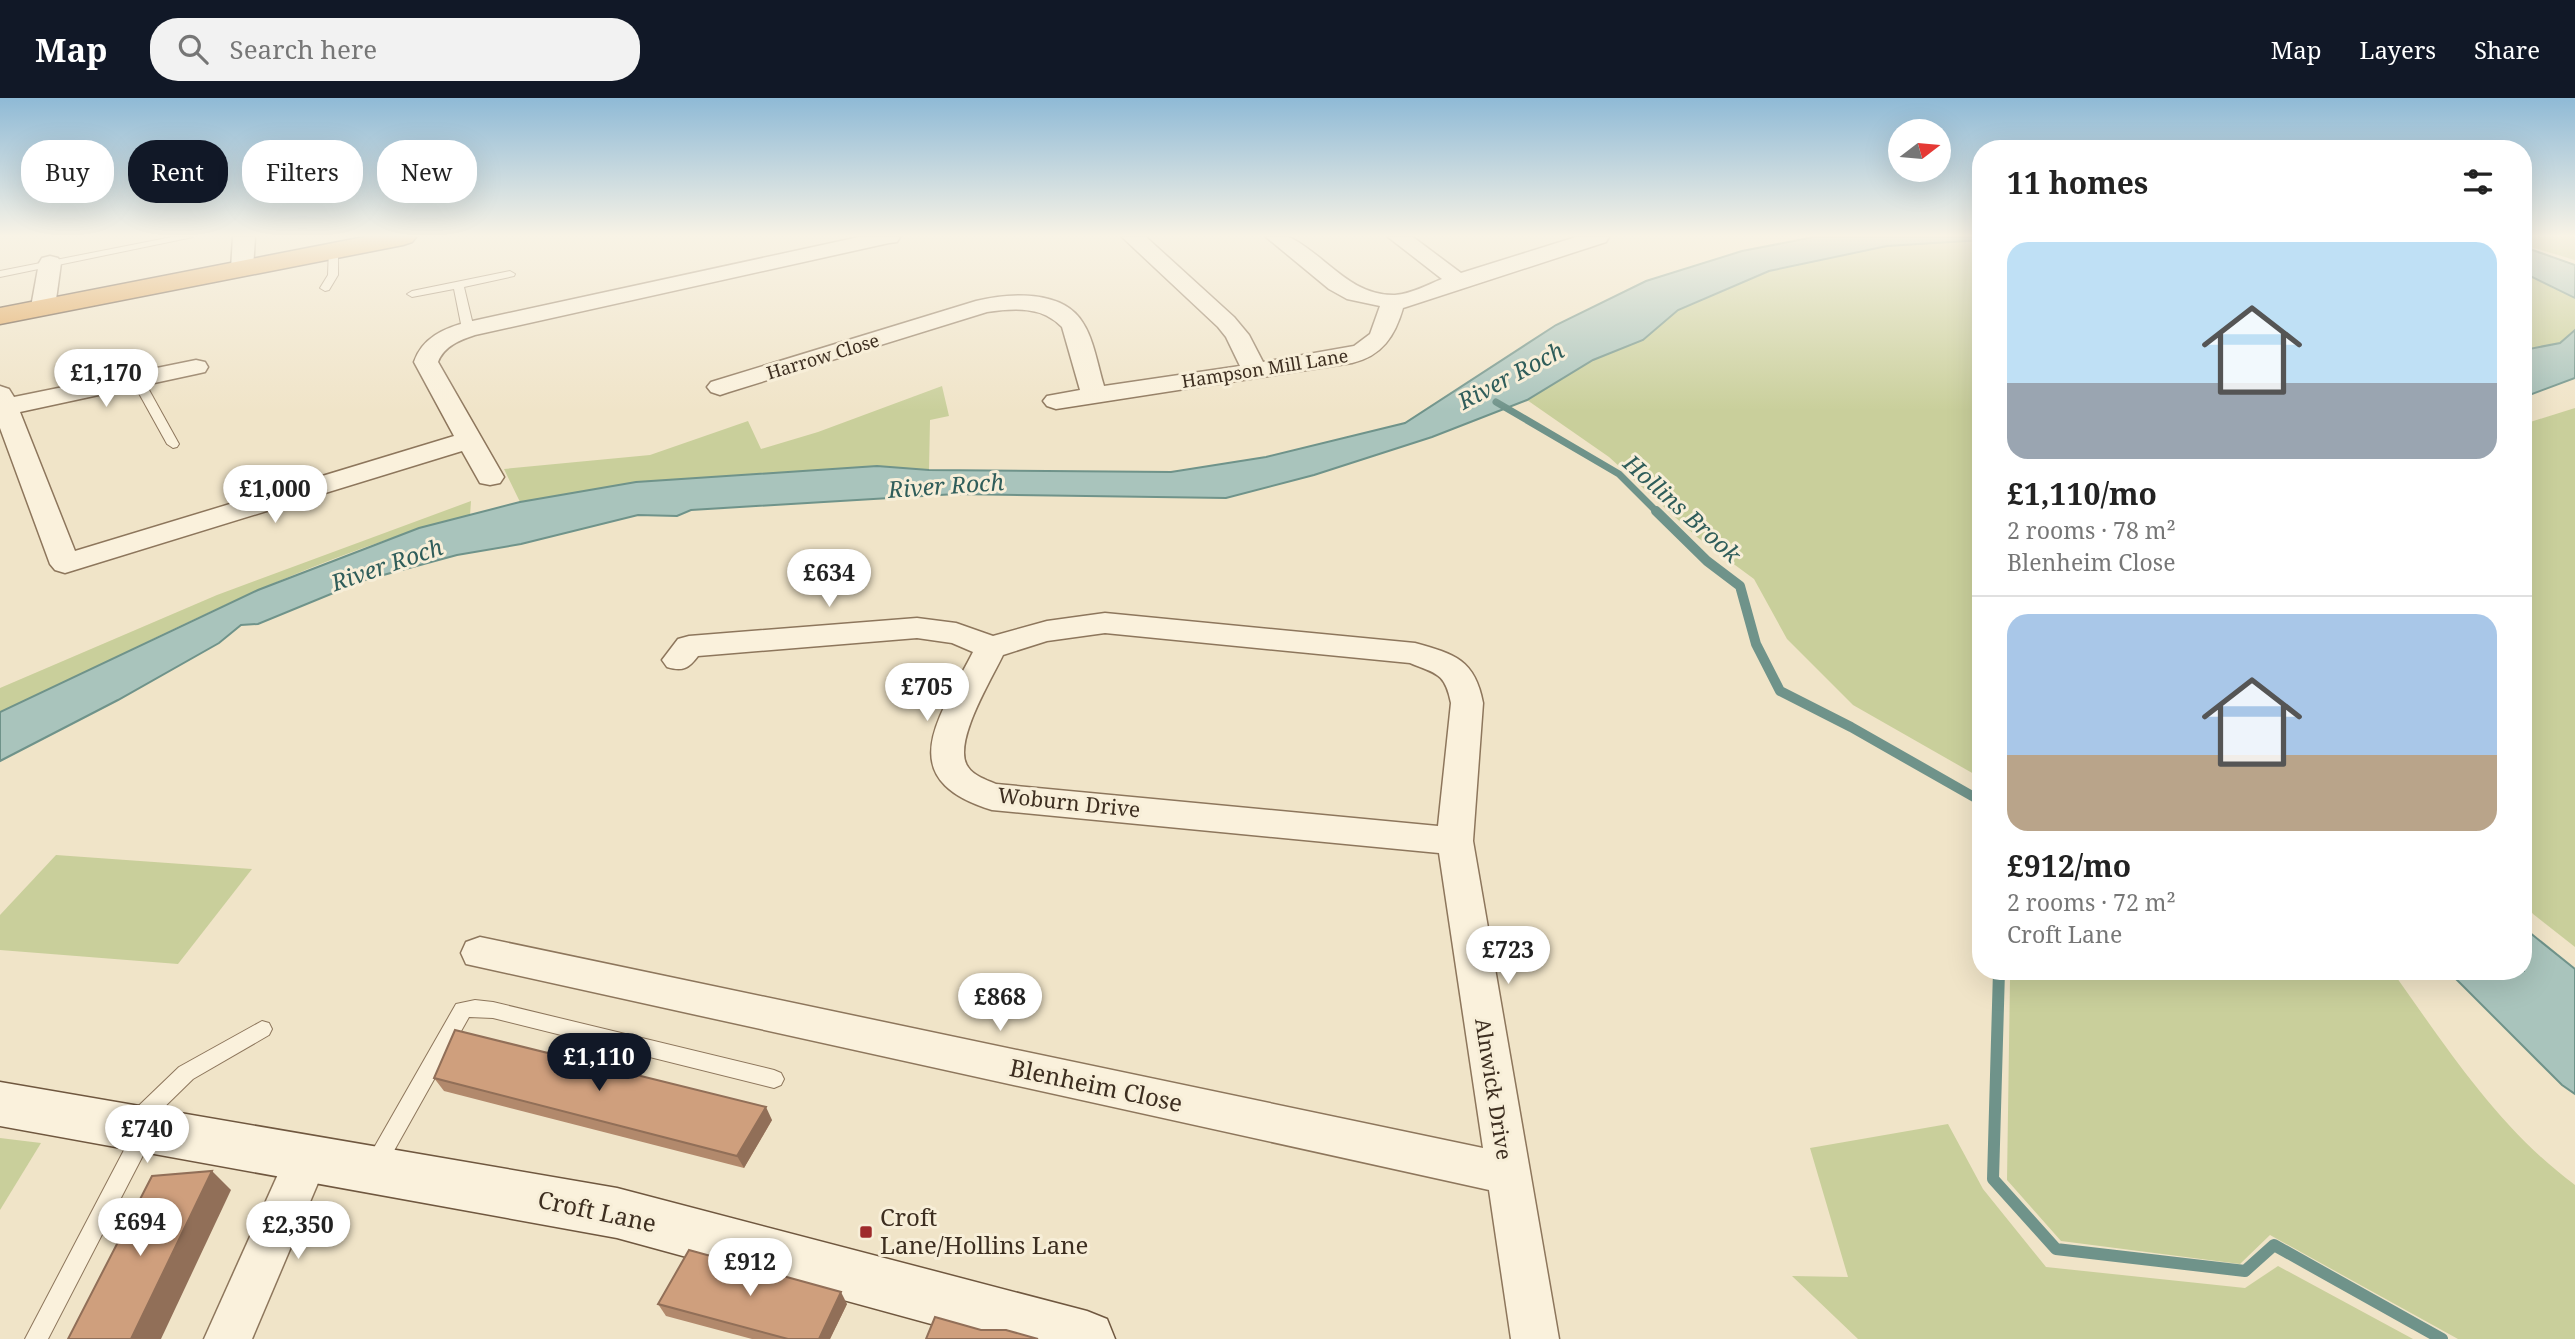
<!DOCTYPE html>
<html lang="en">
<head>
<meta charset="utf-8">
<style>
	body { margin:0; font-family:"Noto Serif",serif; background:#f2f2f2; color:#222; height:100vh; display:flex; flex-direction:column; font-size:26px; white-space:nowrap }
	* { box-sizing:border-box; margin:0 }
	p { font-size:23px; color:#767676 }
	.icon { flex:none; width:38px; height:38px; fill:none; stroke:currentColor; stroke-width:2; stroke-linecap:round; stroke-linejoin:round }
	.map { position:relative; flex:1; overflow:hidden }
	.drawer { position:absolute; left:1972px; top:42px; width:560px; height:840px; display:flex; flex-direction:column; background:#fff; border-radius:28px; box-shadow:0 7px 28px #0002 }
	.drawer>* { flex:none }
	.hud { position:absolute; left:21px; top:42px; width:665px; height:63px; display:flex; gap:14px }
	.needle { width:46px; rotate:74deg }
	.fabs { position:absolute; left:1888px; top:21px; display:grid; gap:14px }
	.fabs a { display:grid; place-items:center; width:63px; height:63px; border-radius:50%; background:#fff; box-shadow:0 7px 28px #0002; font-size:35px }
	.price { position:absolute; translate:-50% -60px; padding:0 16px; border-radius:24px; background:#fff; color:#222; font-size:23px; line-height:46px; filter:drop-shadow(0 2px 4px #0008) }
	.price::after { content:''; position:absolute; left:50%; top:42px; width:21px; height:16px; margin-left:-10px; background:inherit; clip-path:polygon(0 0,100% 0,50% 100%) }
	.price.on { background:#111827; color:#fff }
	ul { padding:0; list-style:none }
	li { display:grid; align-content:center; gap:14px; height:371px; padding:0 35px }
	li+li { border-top:2px solid #e0e0e0 }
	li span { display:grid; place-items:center; height:217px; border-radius:21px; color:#555 }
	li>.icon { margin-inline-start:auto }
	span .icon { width:126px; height:126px; fill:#fffc; stroke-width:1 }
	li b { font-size:30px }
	h2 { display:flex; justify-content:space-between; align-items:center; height:84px; padding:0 35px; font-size:30px }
	.pill { padding:0 24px; border-radius:28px; background:#fff; box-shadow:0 7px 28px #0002; font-size:24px; line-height:63px }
	.pill.on { background:#111827; color:#fff }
	header { display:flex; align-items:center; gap:42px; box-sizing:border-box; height:98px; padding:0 35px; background:#111827; color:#fff }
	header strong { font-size:33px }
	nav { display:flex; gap:38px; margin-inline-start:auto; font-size:24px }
	.search { width:490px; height:63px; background:#f2f2f2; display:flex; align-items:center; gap:18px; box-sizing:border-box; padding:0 24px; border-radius:28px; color:#767676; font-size:26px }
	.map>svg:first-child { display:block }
</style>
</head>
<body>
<header>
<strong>Map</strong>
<div class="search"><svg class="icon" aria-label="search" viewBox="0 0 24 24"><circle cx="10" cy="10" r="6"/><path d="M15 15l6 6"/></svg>Search here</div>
<nav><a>Map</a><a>Layers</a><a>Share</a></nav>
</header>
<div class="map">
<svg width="2575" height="1241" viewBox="0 0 2575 1241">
	<rect width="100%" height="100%" fill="#f0e4c8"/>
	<g fill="#c9cf9b">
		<polygon points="2524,139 2575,139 2575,162 2524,147"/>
		<polygon points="1981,142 1981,680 1853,607 1787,541 1754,481 1697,439 1609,359 1527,302 1593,262 1643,242 1678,212 1769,173 1887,148"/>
		<polygon points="2524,175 2575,200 2575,232 2560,245 2524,252"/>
		<polygon points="942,288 949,318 930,322 929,372 877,368 636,384 520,404 504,371 650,357 748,323 761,351 818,334"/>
		<polygon points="2575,310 2575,849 2533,816 2524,804 2524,326"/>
		<path d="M471,403l-1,15c-107,25 -208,71 -307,118 -54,26 -107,55 -163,78v-24l217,-93z"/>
		<polygon points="56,757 252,771 178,866 0,852 0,817"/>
		<path d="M2019,873h373c55,77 106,157 183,214v154h-117l-188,-104 -30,29 -179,-23 -54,-61 3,-201z"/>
		<polygon points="1948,1026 1983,1091 2046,1169 2245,1190 2278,1168 2413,1241 1858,1241 1792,1178 1848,1179 1810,1050"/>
		<polygon points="0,1040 41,1045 0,1112"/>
	</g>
	<g fill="#a9c4bc" stroke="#6f938a" stroke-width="2">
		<polygon points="1814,139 1981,139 1981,142 1887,148 1769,173 1678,212 1643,242 1593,262 1527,302 1432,339 1314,377 1226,400 956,396 691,412 677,418 638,417 521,446 457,457 365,482 258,526 241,527 219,545 118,602 0,663 0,614 258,492 419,430 520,404 636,384 877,368 929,372 1171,374 1266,359 1405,325 1556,227 1646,183 1742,153"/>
		<polygon points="2524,149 2575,167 2575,200 2524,175"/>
		<polygon points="2575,232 2575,280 2524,299 2524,252 2560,245"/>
		<polygon points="2524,830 2575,871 2575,996 2562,987 2448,873 2524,873"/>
	</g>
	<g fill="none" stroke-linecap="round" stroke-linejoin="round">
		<polyline stroke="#6f938a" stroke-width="7" points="1496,304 1619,376 1658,415"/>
		<polyline stroke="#6f938a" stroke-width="10" points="1656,413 1707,463 1740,488 1756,546 1780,593 1851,629 1981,703"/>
		<polyline stroke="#6f938a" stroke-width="12" points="1999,873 1993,1081 2056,1151 2245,1173 2274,1147 2442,1241"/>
		<g stroke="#8d765c" stroke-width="2">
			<g id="lane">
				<polygon points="172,139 193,139 0,179 0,173"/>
				<polygon points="329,151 338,153 338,177 329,192 325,193 320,190 328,177"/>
				<polygon points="510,173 515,176 514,178 464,189 474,231 468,234 462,231 454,191 412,199 407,196 412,193"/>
				<polygon points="137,277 143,281 179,346 177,349 173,350 167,346 131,281"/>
				<polygon points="475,902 493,904 774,972 781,975 784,981 781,987 774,990 493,920 469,919 381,1076 374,1079 367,1076 364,1069 367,1062 456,906"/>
				<polygon points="262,923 269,925 272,931 269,937 193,981 148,1025 152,1026 155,1033 152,1040 48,1241 25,1241 134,1033 128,1030 125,1024 128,1018 179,969"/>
			</g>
		</g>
		<g stroke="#8d765c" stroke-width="3">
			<g id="street">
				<polygon points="233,139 255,139 253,171 250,176 234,176 231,171"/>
				<path d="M859,139h41l-3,5 -8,1 -414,92c-15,5 -31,11 -37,27l66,115 -4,6 -10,2 -10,-2 -18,-32 -397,122 -10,-3 -5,-6 -50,-136v-42l9,3 5,8 182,-37 9,2 3,5 -3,5 -9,2 -176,38 55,139 379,-115 -40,-74c8,-24 30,-34 54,-40z"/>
				<path d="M1122,139h24l88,80 15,18 14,27 91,-16 16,-12 10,-28 -33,-7 -18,-10 -63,-52c8,0 20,-2 27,2 35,19 58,57 102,56 16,-1 32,-10 47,-16l-54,-42h25l48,36 115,-36h33l-3,5 -203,66c-8,28 -21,48 -51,55l-296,46 -9,-3 -4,-5 4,-5 33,-6 -18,-63c-20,-21 -48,-19 -75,-15l-258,80 -9,3 -9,-3 -4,-5 4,-5 265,-81c32,-8 87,-12 107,22 11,17 15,44 21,63l136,-20 -14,-29 -8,-10z"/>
				<polygon points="50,158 58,160 61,165 55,209 51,214 35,214 31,209 39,165 42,160"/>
				<path d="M1105,515l310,30c40,11 60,17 68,60l-10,138 86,498h-48l-22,-149 -1023,-226 -5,-11 5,-11 14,-5 1003,211 -44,-295 -447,-43c-102,-31 -52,-93 -19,-158l-21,-9 -35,-5 -219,18c-9,12 -15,16 -31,11l-5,-7 16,-21 11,-3 228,-18 39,5 37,13 54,-15zM1105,535l305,30c27,11 35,10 41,40l-13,123 -442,-42c-9,-4 -22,-8 -28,-17 -17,-23 25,-90 35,-112l44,-14z"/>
				<polygon points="307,1039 322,1045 329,1059 252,1241 204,1241 292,1045"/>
			</g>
		</g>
		<g stroke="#6f573f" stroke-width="3">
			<polygon id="secondary" points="0,984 617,1090 1087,1213 1107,1221 1115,1241 986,1241 617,1140 0,1028"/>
		</g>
		<g stroke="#5b4430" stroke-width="3">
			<polygon id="highway" points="364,139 416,139 412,144 403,147 0,226 0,210"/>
		</g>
		<use href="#lane" fill="#faf1dc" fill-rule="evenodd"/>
		<use href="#street" fill="#faf1dc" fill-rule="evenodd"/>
		<use href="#secondary" fill="#faf1dc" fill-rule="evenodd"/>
		<use href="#highway" fill="#e0a458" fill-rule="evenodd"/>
	</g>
	<g fill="#b2896c">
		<polygon points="434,980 772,1022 744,1070 444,993"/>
		<polygon points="658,1206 847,1206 830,1241 752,1241 666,1218"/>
	</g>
	<g fill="#916f58">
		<polygon points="766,1009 772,1022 744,1070 737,1058"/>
		<polygon points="212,1073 231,1092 161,1241 131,1241"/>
		<polygon points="841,1194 847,1206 830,1241 819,1241"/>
	</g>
	<g fill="#cf9f7d" stroke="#916f58" stroke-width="2">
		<polygon points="455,932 766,1009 737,1058 434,980"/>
		<polygon points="212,1073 131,1241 68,1241 152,1078"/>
		<polygon points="689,1152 841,1194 819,1241 788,1241 658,1206"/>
		<polygon points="935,1219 981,1232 1006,1232 1038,1241 926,1241"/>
	</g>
	<linearGradient id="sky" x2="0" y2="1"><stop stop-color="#8fbad6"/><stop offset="0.44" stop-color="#f8f3e6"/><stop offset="1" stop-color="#f8f3e6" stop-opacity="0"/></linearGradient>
	<rect width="2575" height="313" fill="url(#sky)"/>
	<rect fill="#9e2a2b" stroke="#f7eed8" stroke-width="2.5" x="859" y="1127" width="14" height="14" rx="3.5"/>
	<g text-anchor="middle" stroke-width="6" stroke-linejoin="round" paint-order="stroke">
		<g font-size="18" fill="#3d2e20" stroke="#f7eed8">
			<text transform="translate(823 259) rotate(-17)" y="6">Harrow Close</text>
			<text transform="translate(1265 271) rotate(-9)" y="6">Hampson Mill Lane</text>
		</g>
		<g font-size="21" fill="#3d2e20" stroke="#f7eed8">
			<text transform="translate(1069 705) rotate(6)" y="7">Woburn Drive</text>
			<text transform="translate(1493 991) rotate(81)" y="7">Alnwick Drive</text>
		</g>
		<g font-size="23" font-style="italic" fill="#2f5d5a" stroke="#f7eed8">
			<text transform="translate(1511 278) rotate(-28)" y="8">River Roch</text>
			<text transform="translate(946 388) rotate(-4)" y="8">River Roch</text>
			<text transform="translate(1682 411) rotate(42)" y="8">Hollins Brook</text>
			<text transform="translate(387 467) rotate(-19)" y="8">River Roch</text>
		</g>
		<g font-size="24" fill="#3d2e20" stroke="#f7eed8">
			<text transform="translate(1096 988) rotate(12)" y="8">Blenheim Close</text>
			<text transform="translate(597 1114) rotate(12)" y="8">Croft Lane</text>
		</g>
		<g font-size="24" fill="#3d2e20" stroke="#f7eed8" text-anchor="start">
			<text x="880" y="1128">Croft<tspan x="880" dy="28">Lane/Hollins Lane</tspan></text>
		</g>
	</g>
</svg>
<div class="fabs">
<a><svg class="needle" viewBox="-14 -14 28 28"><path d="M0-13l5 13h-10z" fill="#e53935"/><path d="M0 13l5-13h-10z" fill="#767676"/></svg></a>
</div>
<b class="price" style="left:106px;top:311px">£1,170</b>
<b class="price" style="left:275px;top:427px">£1,000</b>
<b class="price" style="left:829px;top:511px">£634</b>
<b class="price" style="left:927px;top:625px">£705</b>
<b class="price" style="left:1508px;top:888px">£723</b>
<b class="price" style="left:1000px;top:935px">£868</b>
<b class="price on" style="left:599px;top:995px">£1,110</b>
<b class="price" style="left:147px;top:1067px">£740</b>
<b class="price" style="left:140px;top:1160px">£694</b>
<b class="price" style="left:298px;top:1163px">£2,350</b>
<b class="price" style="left:750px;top:1200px">£912</b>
<div class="hud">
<a class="pill">Buy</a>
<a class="pill on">Rent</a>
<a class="pill">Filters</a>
<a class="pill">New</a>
</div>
<section class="drawer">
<h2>11 homes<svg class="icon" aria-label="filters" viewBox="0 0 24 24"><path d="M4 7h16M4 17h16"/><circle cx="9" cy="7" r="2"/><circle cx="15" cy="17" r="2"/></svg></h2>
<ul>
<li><span style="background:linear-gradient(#bfe0f5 65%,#9aa5b1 0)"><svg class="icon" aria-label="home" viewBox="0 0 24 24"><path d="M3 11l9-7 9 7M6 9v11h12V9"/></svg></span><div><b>£1,110/mo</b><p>2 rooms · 78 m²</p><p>Blenheim Close</p></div></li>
<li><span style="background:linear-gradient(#a9c7e8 65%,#b9a48a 0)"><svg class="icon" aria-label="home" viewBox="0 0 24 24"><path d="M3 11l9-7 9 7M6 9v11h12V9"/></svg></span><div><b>£912/mo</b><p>2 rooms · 72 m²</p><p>Croft Lane</p></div></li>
</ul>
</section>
</div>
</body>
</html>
